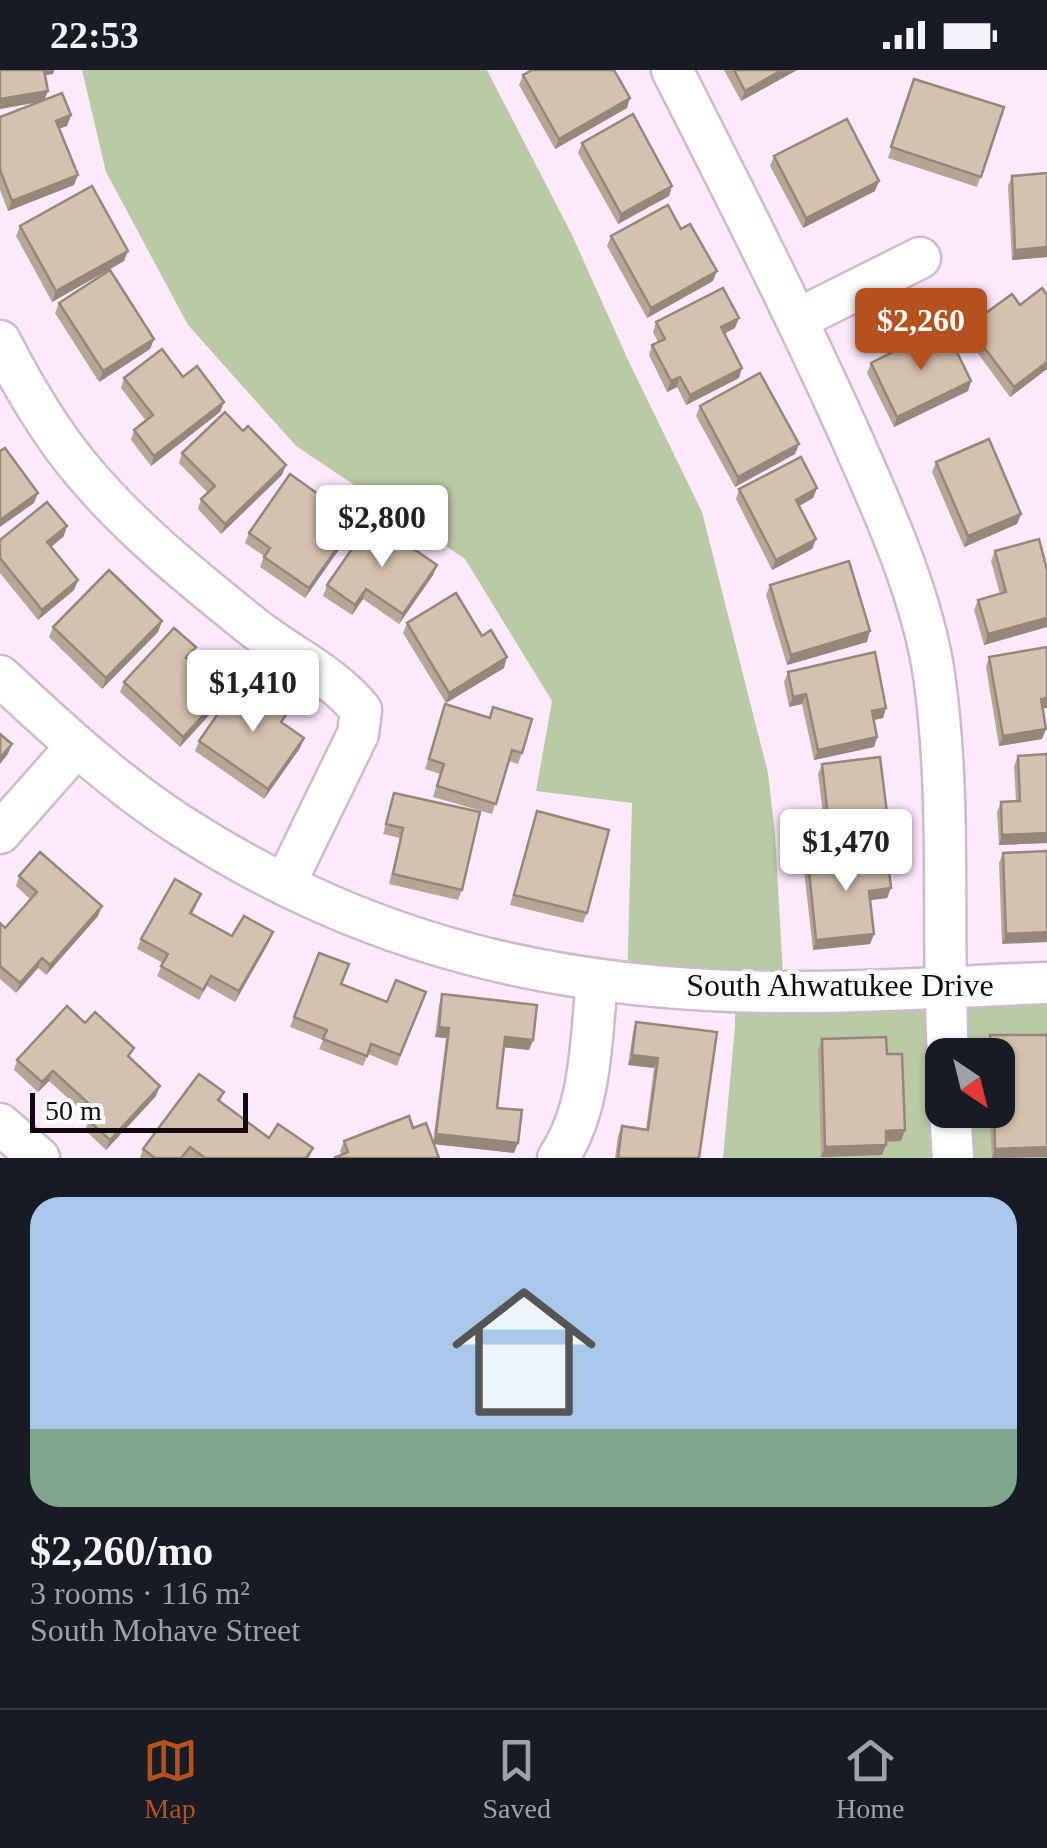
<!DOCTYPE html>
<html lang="en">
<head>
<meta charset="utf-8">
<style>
	body { margin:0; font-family:Georgia,serif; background:#242831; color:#f1f3f6; height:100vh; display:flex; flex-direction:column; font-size:38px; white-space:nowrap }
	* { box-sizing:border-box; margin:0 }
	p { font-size:32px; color:#9ea1a6 }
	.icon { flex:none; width:55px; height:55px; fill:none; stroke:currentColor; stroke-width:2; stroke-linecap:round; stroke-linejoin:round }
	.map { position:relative; height:1088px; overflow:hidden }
	.details { display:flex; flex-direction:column; background:#171b24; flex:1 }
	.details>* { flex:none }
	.needle { width:65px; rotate:145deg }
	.controls { position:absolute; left:925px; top:968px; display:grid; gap:20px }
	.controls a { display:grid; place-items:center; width:90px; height:90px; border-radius:20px; background:#171b24; box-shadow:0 2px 8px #0004; font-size:50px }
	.scale { position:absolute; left:30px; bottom:25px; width:218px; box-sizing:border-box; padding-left:10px; border:5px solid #100a10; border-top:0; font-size:28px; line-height:35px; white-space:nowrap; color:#100a10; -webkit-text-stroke:8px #fdfdfd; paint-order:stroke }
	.price { position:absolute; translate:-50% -85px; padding:0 22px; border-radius:10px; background:#fff; color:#222; font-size:32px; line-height:65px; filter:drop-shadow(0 2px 5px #0008) }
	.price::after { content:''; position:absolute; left:50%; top:60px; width:30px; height:22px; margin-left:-15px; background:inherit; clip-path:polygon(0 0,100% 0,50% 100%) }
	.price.on { background:#b5511d; color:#fff }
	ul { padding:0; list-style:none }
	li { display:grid; align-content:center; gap:20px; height:530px; padding:0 30px }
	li+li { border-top:2px solid #363941 }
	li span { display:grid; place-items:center; height:310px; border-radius:30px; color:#555 }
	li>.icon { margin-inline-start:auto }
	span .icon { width:180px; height:180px; fill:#fffc; stroke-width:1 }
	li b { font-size:42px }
	.status { display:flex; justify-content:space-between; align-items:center; height:70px; padding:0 50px; background:#171b24; direction:ltr }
	.status svg { height:28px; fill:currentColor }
	.tab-bar { display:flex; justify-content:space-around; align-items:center; height:140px; border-top:2px solid #363941; background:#171b24; font-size:28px; color:#9ea1a6 }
	.tab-bar a { display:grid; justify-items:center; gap:5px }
	.tab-bar .on { color:#b5511d }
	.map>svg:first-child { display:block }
</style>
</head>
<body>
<div class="status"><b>22:53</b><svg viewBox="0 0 49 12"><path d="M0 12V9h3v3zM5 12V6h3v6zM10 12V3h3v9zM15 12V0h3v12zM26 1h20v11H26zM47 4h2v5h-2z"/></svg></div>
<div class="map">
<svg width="1047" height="1088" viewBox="0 0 1047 1088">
	<rect width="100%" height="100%" fill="#fde9fc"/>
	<path fill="#bacaa4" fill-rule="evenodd" d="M82,0h405l85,165 57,127 73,150 66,261 7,61 9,158 263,-9v175h-324l12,-132v-35l-108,-7 5,-181 -96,-12 16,-90 -87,-142 -169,-113 -108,-121 -82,-153zM942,985h56v55h-56z"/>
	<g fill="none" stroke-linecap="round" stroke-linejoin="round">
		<g stroke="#cdbacd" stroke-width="45">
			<g id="minor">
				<path d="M672,0c62,122 124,244 180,369 32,72 71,159 82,236 18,126 7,254 14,380"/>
				<polyline points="798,249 920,188"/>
				<path d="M0,271c21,41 48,87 77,123 50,62 114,113 175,162 36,29 80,48 109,84l-3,24 -73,150"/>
				<path d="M0,606c57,53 115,107 180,149 188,122 381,166 603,167 88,1 176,-6 264,-9"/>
				<polyline points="0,763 76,677"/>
				<polyline points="950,1040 953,1088"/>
				<polyline points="0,1054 39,1088"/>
				<path d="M558,1088c34,-50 33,-120 39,-178"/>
			</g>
		</g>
		<use href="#minor" stroke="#fff" stroke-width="40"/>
	</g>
	<g fill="#b7a696">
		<polygon points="0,0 54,0 53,4 45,5 45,30 71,45 67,56 59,58 74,115 8,141 0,120 0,47 39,32 0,39"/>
		<polygon points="724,0 797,0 741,31"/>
		<polygon points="523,5 627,38 555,79 519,15"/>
		<polygon points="914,9 1004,37 977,117 888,88"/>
		<polygon points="582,73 669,126 618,154 578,83"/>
		<polygon points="774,86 875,121 803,158 770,96"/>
		<polygon points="1047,103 1047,187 1012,190 1008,116 1012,106"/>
		<polygon points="20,156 124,191 52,232 16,166"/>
		<polygon points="681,159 713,211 647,248 607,176 611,166"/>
		<polygon points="59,233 154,269 150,279 99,312 55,243"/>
		<polygon points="1020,235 1047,299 1010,327 965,266 968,256"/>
		<polygon points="656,252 735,258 725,263 739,308 686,335 677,317 667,322 649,285 652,275 658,272 653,262"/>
		<polygon points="916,277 971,311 968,321 894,357 867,303 871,293"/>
		<polygon points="183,307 224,332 220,342 151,396 131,370 134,360 146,351 121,318 124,308"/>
		<polygon points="700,336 799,374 795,384 735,417 696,346"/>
		<polygon points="182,383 282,405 221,464 198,439 201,429 208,423 179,393"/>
		<polygon points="936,392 1021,444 1017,454 964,477 932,402"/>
		<polygon points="817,418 813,428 799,436 816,469 812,479 772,500 736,429 739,419"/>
		<polygon points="352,461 305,528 260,497 264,486 245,473 249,463"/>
		<polygon points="64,466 51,477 78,510 74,520 38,550 0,503 0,470"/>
		<polygon points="995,481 1047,500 1047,557 984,575 974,540 978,530 1000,524 991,491"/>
		<polygon points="437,495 433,505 399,554 363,529 352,545 323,526 327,515"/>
		<polygon points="770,515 867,572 787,595 766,525"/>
		<polygon points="162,551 158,562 102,619 49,567 53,557"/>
		<polygon points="407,553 482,566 504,598 446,633 403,563"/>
		<polygon points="1047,577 1047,638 1042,638 1042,669 999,676 986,597 989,587"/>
		<polygon points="192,588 189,591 224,623 220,633 180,677 120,622 124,612"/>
		<polygon points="788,602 886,638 883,648 874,650 877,667 874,677 814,690 802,634 789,637 784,612"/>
		<polygon points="441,645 522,683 518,694 509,691 492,744 433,727 440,704 425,699"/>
		<polygon points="283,653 300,678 264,729 195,681 199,671"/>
		<polygon points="1047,684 1047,773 999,775 997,742 1001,732 1016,731 1014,696 1018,686"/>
		<polygon points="822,694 890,767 886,777 828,784 818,704"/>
		<polygon points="394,723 462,820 458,830 389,814 400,768 383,764"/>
		<polygon points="537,741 587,843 583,853 510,835"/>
		<polygon points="1047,781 1002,874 999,793 1003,783"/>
		<polygon points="808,791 891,818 887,828 870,830 874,864 870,874 813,880 804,801"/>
		<polygon points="19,806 98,846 46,905 38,898 16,923 0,909 0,853 5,858 30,829 16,816"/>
		<polygon points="197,834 192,844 232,866 273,862 269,872 235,932 207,916 199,930 157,906 163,893 137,879 141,869"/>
		<polygon points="319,883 341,914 387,932 426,922 397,996 368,984 363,996 319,979 323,970 290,957"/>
		<polygon points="442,924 533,970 529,980 504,977 497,1038 514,1083 434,1074 342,1085 340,1081 344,1071 413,1058 433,1072 446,968 435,967 439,935"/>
		<polygon points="636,952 717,962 699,1088 615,1088 618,1066 622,1056 646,1059 654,998 628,995 633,962"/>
		<polygon points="85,953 130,989 156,1026 106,1080 85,1060 90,1048 49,1011 38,1022 14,1000 17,990"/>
		<polygon points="990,965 1047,965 1047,1087 992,1088 989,1040 998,1040 998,985 987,985 986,975"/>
		<polygon points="822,969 887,984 901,1071 886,1071 882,1085 821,1087 818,979"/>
		<polygon points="224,1022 220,1032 269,1068 313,1078 309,1088 140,1088 143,1079"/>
	</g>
	<g fill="#95877a">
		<polygon points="42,0 54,0 53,4 40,6"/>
		<polygon points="782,0 797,0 741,31 745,21"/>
		<polygon points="48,21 44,31 0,39 0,29"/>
		<polygon points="630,28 627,38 555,79 559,69"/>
		<polygon points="71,45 67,56 53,61 56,51"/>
		<polygon points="78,105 74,115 8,141 12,131"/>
		<polygon points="879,111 875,121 803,158 806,148"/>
		<polygon points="672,116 669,126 618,154 621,144"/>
		<polygon points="1047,177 1047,187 1012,190 1015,180"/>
		<polygon points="128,181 124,191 52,232 56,221"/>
		<polygon points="717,201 713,211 647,248 651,238"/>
		<polygon points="739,248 735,258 718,267 721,257"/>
		<polygon points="154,269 150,279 99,312 103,301"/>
		<polygon points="1047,292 1047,299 1010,327 1014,317"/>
		<polygon points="742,298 739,308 686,335 690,325"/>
		<polygon points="680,307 677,317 667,322 671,311"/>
		<polygon points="971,311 968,321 894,357 897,347"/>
		<polygon points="224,332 220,342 151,396 154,386"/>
		<polygon points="799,374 795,384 735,417 738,407"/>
		<polygon points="286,395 282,405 221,464 225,454"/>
		<polygon points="817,418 813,428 792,440 796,430"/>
		<polygon points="38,423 34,433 0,457 0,450"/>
		<polygon points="1021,444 1017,454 964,477 968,466"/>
		<polygon points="356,451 352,461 305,528 309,518"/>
		<polygon points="67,456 64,466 44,483 47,472"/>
		<polygon points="816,469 812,479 772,500 776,490"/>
		<polygon points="437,495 433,505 399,554 403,544"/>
		<polygon points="78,510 74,520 38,550 42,540"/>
		<polygon points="366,519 363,529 352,545 355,535"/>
		<polygon points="1047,548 1047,557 984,575 988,564"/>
		<polygon points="162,551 158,562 102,619 106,608"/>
		<polygon points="870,561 867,572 787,595 791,585"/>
		<polygon points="507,587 504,598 446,633 449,623"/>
		<polygon points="224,623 220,633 180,677 183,667"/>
		<polygon points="806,624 802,634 789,637 793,627"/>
		<polygon points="1047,628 1047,638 1037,639 1041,629"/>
		<polygon points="886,638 883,648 868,651 872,641"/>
		<polygon points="1046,659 1042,669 999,676 1003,666"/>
		<polygon points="877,667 874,677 814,690 818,680"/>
		<polygon points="304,668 300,678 264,729 268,719"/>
		<polygon points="12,674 8,684 0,694 0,688"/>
		<polygon points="1047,763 1047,773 999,775 1002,765"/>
		<polygon points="890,767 886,777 828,784 831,774"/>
		<polygon points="891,818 887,828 865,831 869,821"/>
		<polygon points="102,836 98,846 46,905 50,895"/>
		<polygon points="273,862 269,872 235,932 239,921"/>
		<polygon points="1047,862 1047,872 1002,874 1006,864"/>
		<polygon points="874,864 870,874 813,880 816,870"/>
		<polygon points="42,888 38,898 16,923 20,913"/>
		<polygon points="439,957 449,958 446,968 435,967"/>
		<polygon points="505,967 533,970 529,980 502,977"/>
		<polygon points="632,985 658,988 654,998 628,995"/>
		<polygon points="53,1001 49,1011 38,1022 42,1012"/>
		<polygon points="160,1016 156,1026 106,1080 110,1070"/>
		<polygon points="905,1060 901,1071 882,1072 886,1061"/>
		<polygon points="436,1064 518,1073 514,1083 433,1074"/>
		<polygon points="886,1075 882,1085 821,1087 825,1077"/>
		<polygon points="1047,1077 1047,1087 992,1088 995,1079"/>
	</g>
	<g fill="#d5c1af" stroke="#95877a" stroke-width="2.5">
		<polygon points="0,0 44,0 48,21 0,29"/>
		<polygon points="532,0 614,0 630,28 559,69 523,5"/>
		<polygon points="734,0 782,0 745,21"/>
		<polygon points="914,9 1004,37 981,107 891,77"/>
		<polygon points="62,23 71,45 56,51 78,105 12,131 0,100 0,47"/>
		<polygon points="633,44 672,116 621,144 582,73"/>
		<polygon points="847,49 879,111 806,148 774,86"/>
		<polygon points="1047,103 1047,177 1015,180 1012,106"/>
		<polygon points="92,116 128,181 56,221 20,156"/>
		<polygon points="668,135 681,159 690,154 717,201 651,238 611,166"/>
		<polygon points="110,200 154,269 103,301 59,233"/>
		<polygon points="723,218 739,248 721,257 742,298 690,325 680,307 671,311 652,275 665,269 656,252"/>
		<polygon points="1042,218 1047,225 1047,292 1014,317 968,256 1012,224 1020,235"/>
		<polygon points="947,262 971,311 897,347 871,293 913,272 916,277"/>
		<polygon points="162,279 183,307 197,296 224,332 154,386 134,360 153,345 124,308"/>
		<polygon points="760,303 799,374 738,407 700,336"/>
		<polygon points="225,342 243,361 248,356 286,395 225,454 201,429 215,416 182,383"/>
		<polygon points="989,369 1021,444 968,466 936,392"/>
		<polygon points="5,378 38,423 0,450 0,381"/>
		<polygon points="801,387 817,418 796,430 816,469 776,490 739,419"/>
		<polygon points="290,404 356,451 309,518 264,487 270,478 249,463"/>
		<polygon points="47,432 67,456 47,472 78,510 42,540 0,488 0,470"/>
		<polygon points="372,450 437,495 403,544 366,519 355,535 327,515"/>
		<polygon points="1039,469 1047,500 1047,548 988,564 978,530 1006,522 995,481"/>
		<polygon points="849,491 870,561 791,585 770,515"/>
		<polygon points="109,500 162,551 106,608 53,557"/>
		<polygon points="456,523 482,566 491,560 507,587 449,623 407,553"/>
		<polygon points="174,558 196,577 186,588 224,623 183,667 124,612"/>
		<polygon points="1047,577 1047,628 1041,629 1046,659 1003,666 989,587"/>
		<polygon points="875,582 886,638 872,641 877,667 818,680 806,624 793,627 788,602"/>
		<polygon points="242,609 288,642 281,652 304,668 268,719 199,671"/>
		<polygon points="445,634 490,648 493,637 532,649 522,683 512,680 496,734 437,716 444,694 429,689"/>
		<polygon points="0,664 12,674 0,688"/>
		<polygon points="1047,684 1047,763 1002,765 1001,732 1020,731 1018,686"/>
		<polygon points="880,687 890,767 831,774 822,694"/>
		<polygon points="394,723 480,742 462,820 393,804 403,758 386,754"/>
		<polygon points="537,741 609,760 587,843 514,825"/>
		<polygon points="1047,781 1047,862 1006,864 1003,783"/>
		<polygon points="40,782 102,836 50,895 42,888 20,913 0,896 0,853 5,858 37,822 19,806"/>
		<polygon points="887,783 891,818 869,821 874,864 816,870 808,791"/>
		<polygon points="175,809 201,824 190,843 232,866 244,846 273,862 239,921 211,906 203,920 161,896 168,884 141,869"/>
		<polygon points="319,883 349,894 341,914 387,932 396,910 426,922 400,985 371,974 367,986 323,969 327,960 294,947"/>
		<polygon points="442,924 537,935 533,970 505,967 497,1038 522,1040 518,1073 436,1064 449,958 439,957"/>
		<polygon points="67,936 85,953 95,942 134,978 128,986 160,1016 110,1070 88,1050 97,1041 53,1001 42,1012 17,990"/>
		<polygon points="636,952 717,962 699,1088 618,1088 622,1056 648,1060 658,988 632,985"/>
		<polygon points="990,965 1047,965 1047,1077 995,1079 994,1040 998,1040 998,985 991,985"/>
		<polygon points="886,967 887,984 902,984 905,1060 886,1061 886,1075 825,1077 822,969"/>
		<polygon points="199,1004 224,1022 218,1030 269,1068 278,1054 313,1078 306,1088 205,1088 190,1077 181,1088 155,1088 143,1079"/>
		<polygon points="409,1046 413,1058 426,1053 439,1088 334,1088 348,1082 344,1071"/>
	</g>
	<g text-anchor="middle" stroke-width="9" stroke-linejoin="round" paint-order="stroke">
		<g font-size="32" fill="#100a10" stroke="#fdfdfd">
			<text x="840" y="926">South Ahwatukee Drive</text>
		</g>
	</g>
</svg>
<div class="controls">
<a><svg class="needle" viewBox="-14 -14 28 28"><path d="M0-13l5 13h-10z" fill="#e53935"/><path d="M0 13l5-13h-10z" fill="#9ea1a6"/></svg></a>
</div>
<div class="scale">50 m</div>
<b class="price on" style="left:921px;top:303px">$2,260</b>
<b class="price" style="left:382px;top:500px">$2,800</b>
<b class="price" style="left:253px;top:665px">$1,410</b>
<b class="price" style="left:846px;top:824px">$1,470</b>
</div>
<section class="details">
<ul>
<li><span style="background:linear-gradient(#a9c7e8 75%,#7fa58c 0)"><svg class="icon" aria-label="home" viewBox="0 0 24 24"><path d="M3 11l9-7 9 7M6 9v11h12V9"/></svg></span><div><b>$2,260/mo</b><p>3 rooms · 116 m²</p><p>South Mohave Street</p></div></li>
</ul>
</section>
<nav class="tab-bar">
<a class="on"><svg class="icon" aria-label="map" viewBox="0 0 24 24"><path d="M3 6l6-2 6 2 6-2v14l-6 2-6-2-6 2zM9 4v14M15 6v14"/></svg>Map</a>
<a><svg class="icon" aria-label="saved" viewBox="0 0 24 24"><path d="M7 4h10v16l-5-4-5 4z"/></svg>Saved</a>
<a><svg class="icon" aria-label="home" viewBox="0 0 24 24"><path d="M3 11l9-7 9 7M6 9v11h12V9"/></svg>Home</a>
</nav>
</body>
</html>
